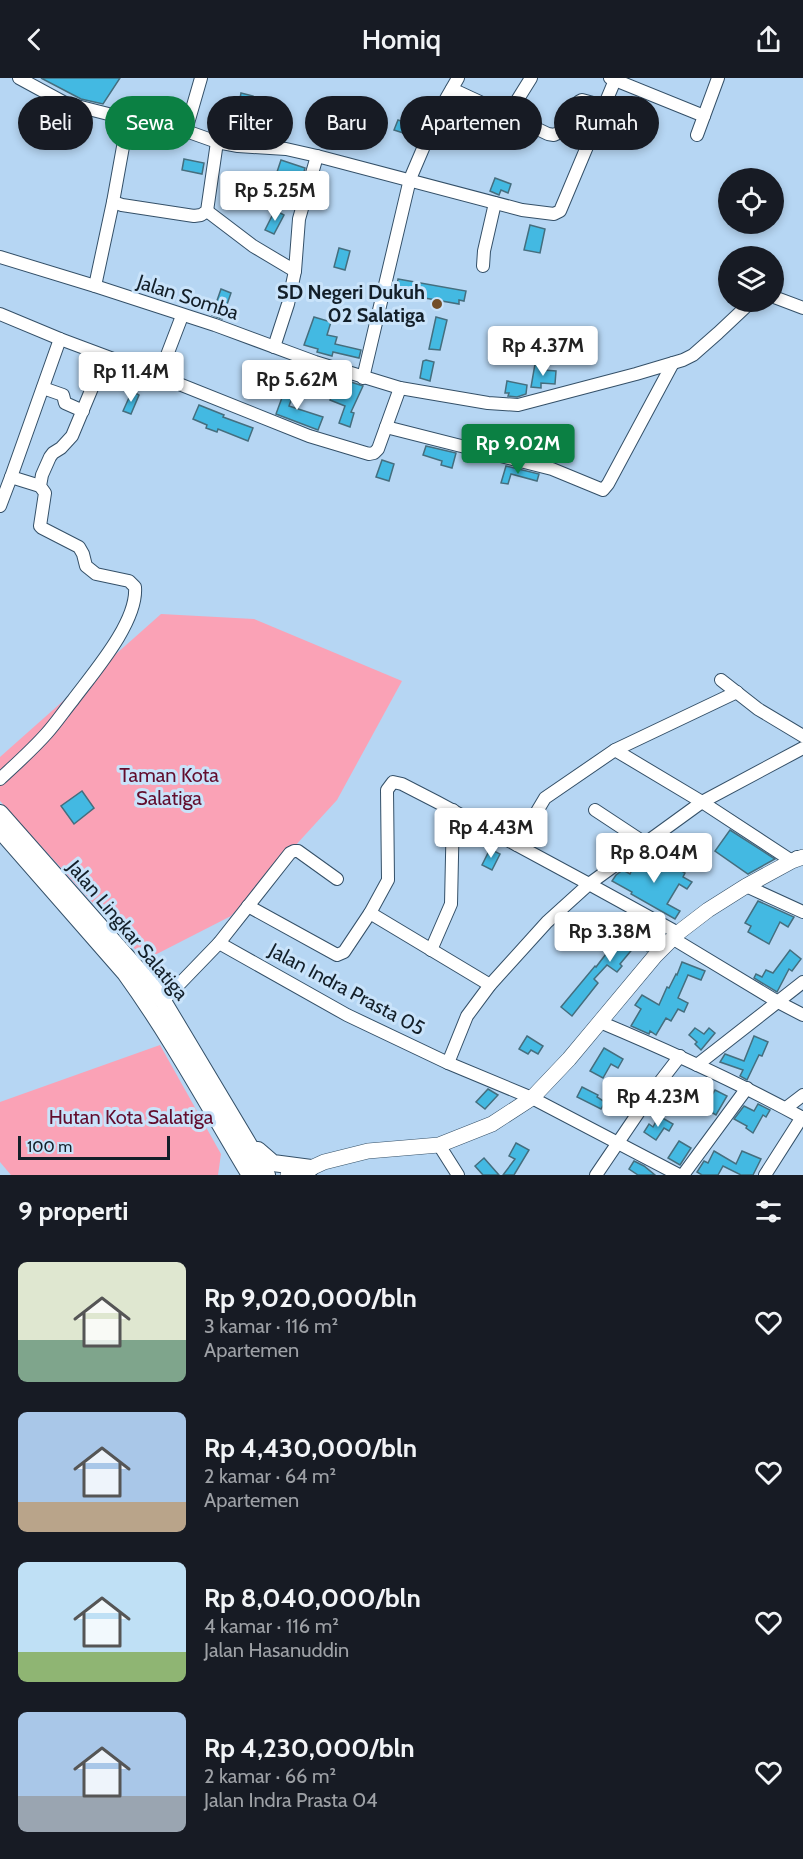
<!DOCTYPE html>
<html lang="id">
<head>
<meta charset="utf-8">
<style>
	body { margin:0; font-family:Cabin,sans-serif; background:#20242c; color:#f1f3f6; height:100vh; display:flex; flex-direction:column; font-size:22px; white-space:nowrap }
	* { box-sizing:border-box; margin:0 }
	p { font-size:20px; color:#9ea1a6 }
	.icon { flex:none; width:33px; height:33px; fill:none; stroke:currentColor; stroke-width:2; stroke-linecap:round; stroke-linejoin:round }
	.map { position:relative; height:1097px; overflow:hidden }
	.details { display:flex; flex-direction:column; background:#171b24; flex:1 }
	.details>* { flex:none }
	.banner { position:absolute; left:18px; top:18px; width:768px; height:54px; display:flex; gap:12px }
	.controls { position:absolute; left:718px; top:90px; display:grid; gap:12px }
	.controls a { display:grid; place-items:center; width:66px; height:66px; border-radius:50%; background:#171b24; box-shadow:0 3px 9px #0003; font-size:30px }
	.scale { position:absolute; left:18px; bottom:15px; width:152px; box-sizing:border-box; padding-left:6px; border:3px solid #131f29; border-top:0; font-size:16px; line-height:21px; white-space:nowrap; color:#131f29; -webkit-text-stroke:4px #c9e3fa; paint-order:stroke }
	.price { position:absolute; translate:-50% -51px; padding:0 14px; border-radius:6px; background:#fff; color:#222; font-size:20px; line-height:39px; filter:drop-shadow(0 2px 3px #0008) }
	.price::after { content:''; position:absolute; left:50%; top:36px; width:18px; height:14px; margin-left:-9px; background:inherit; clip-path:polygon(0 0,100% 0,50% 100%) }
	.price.active { background:#0b8043; color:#fff }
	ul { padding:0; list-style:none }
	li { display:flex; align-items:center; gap:18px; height:150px; padding:0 18px }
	li span { display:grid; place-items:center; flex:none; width:168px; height:120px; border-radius:9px; color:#555 }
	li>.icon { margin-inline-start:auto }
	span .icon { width:72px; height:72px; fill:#fffc; stroke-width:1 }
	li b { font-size:26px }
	h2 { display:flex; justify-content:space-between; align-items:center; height:72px; padding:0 18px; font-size:26px }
	.pill { padding:0 21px; border-radius:27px; background:#171b24; box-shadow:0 3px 9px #0003; font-size:21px; line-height:54px }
	.pill.active { background:#0b8043; color:#fff }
	header { display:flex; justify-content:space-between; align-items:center; height:78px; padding:0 18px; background:#171b24; font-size:27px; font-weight:600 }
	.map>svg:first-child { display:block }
</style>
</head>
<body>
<header><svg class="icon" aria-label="back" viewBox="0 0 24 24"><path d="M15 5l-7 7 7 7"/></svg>Homiq<svg class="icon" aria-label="share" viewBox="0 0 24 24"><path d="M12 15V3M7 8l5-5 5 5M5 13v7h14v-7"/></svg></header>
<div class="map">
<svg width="803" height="1097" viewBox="0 0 803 1097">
	<rect width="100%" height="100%" fill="#b6d6f3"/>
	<g fill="#faa2b6">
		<polygon points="161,536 254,541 402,603 337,722 231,838 145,882 0,723 0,679"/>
		<polygon points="160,967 221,1076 218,1097 11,1097 0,1084 0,1024"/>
	</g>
	<g fill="#43b9e2" stroke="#456e7e" stroke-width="1.5">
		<polygon points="41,0 120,0 103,26 81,21"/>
		<polygon points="241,15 253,18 249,36 251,37 246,49 232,42 238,31"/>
		<polygon points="398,42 419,49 416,59 394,52"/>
		<polygon points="184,81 204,85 202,96 182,92"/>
		<polygon points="281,82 305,90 297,120 286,116 291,102 276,97"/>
		<polygon points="495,100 511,106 508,115 501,112 499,117 490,113"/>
		<polygon points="275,132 284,137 274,156 265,152"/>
		<polygon points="530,147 545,151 540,175 524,172"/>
		<polygon points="339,170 350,173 345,192 334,189"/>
		<polygon points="398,201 466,213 464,223 459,222 459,226 396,215"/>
		<polygon points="221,211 231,215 222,241 212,237"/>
		<polygon points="314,239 331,244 327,257 337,259 335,266 361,272 359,280 333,274 332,278 317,274 318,271 304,267"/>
		<polygon points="436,239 447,242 440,272 429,271"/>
		<polygon points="426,282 434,284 430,303 420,300 423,283"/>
		<polygon points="535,286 544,288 544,292 556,293 555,306 541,305 541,310 531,309"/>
		<polygon points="339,300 363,308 351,334 354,335 350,349 339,345 345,328 330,322"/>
		<polygon points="507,303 527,307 526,316 517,319 508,318 509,315 505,315"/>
		<polygon points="287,306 296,309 289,328 323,339 318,352 276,336"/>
		<polygon points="132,313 139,317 131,336 123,333"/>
		<polygon points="199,327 224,337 223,339 253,350 248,363 218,351 217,354 206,350 207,347 193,341"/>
		<polygon points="426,368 456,375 452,390 441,387 442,383 423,377"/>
		<polygon points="382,382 394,386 389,403 376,399"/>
		<polygon points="506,388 539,396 537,403 511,396 508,406 501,405"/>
		<polygon points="82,713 94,730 74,746 61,728"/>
		<polygon points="730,752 775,781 748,796 715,773"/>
		<polygon points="490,771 500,776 492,792 482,787"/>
		<polygon points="640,779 657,787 661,781 685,795 683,799 692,804 687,811 679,806 667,826 680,833 675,841 631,816 632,814 612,803 616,797 623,792 630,796 637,781"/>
		<polygon points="758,823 794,839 788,849 780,844 769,866 748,854 751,848 745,845"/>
		<polygon points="630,838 649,848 641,858 653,867 647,873 640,867 639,870 635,868 620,886 622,888 617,894 607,887 594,901 598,905 572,938 561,929 595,888 596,889 606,876 608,878 622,861 620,860 624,854 623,853 629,848 625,845"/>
		<polygon points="790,872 801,881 792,893 789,891 777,914 754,900 756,896 762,899 766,892 773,895"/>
		<polygon points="682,884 705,893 701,902 688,897 678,920 688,925 684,934 678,931 671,943 666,940 656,957 650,953 649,956 631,948 641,931 635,927 642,917 659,927 667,909 669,910 676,896 677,897"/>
		<polygon points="695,950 704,956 709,950 715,955 701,972 695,966 697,964 689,957"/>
		<polygon points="527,958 543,968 538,976 531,972 528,976 519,971"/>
		<polygon points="754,958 768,964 762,978 759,977 747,1002 740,998 743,992 720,984 725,976 744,983"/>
		<polygon points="604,970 623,981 618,990 611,986 603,1000 590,993"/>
		<polygon points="582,1009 598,1017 597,1019 605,1024 601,1031 577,1019"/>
		<polygon points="488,1011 498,1017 485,1031 476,1024"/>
		<polygon points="715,1012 727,1018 716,1037 696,1025 701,1017 709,1022"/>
		<polygon points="758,1026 770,1032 766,1039 763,1037 753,1055 746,1050 747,1048 734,1041 744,1028 754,1033"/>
		<polygon points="659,1038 673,1046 669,1053 664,1050 656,1062 644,1054 649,1046 653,1049"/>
		<polygon points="679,1063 691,1070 680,1087 668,1080"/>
		<polygon points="516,1065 529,1072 514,1097 503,1097 515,1081 509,1078"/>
		<polygon points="714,1073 736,1086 742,1073 761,1081 753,1097 741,1097 723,1088 718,1097 702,1097 697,1094 704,1083 708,1085"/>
		<polygon points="484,1080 499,1097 483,1097 475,1088"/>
		<polygon points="634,1083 644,1088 655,1097 638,1097 629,1091"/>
	</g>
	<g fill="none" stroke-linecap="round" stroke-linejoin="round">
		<g stroke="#345068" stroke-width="14">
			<g id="minor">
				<polyline points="19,0 65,25 128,41 172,48 217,64 238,68 286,71 317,78 522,132 554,136 560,133 615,2"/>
				<path d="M531,0l-23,37 40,19 6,1c16,-6 12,-28 28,-35l22,6"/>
				<polyline points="610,0 704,38"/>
				<polyline points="452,11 508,37"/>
				<polyline points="128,41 113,124 122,127 194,138 201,137 207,133 217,64"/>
				<polyline points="186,52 201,0"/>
				<polyline points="697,57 718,0"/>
				<polyline points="207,133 253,168 295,193 299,141 317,78"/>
				<polyline points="0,179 95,208 215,247 315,284 400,310 488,325 518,327 636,296 683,282 693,277 718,255 751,224"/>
				<polyline points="483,188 484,173 495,125"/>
				<polyline points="95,208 113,124"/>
				<polyline points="774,219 803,230"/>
				<polyline points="0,236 60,261 159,298 309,358 369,376 374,375 378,371 400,310"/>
				<polyline points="274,269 288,226 295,193"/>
				<polyline points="159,298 182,238"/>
				<polyline points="363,300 410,101 439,33 458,0"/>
				<polyline points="43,310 63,317 65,325 83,333"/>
				<polyline points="386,349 552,391 603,412 608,406 673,285"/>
				<polyline points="40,408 11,399 60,261"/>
				<polyline points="0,428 11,399"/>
				<polyline points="721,602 758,631 803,658"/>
				<polyline points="615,672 702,724 792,783 797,779"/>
				<path d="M0,701c16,-15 33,-30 47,-46 9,-10 17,-22 26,-33 20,-27 65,-78 62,-113l-6,-6 -33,-7 -10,-8 -3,-12 -4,-7 -37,-19 -2,-2 5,-33 -5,-7 2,-11 8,-18 3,-4 8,-5 11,-12 33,-79"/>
				<polyline points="595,732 645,765"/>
				<polyline points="517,767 545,720 615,672 737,614"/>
				<polyline points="746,808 803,834"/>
				<polyline points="248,828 337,877 344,874 370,835 388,802 387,712 393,704 402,706 437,724 589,806 702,724 803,670"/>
				<polyline points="370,835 490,907"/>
				<polyline points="672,860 778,924 803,937"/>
				<polyline points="219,865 347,937 448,985 532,1020 679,1097"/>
				<polyline points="431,872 451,826 453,732"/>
				<polyline points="163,923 219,865 290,775 294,773 298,773 337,801"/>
				<path d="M600,944c69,29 137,60 203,96"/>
				<polyline points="448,985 467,938 490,907 547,844 589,806 678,855"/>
				<polyline points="697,987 803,904"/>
				<polyline points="786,1030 803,1017"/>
				<polyline points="439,1067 458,1097"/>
				<polyline points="596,1097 653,1013 680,978"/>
				<polyline points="683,1097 747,1010"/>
				<polyline points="765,1097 802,1039"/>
			</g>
		</g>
		<g stroke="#345068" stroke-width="16">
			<polyline id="major" points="288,1097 311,1090 324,1084 368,1073 439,1067 492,1046 532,1020 569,981 655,878 678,855 708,832 746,808 792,783 803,779"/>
		</g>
		<g stroke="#345068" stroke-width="18">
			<g id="highway">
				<polyline points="0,735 150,905 163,923 267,1097"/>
				<path d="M0,752l125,143c47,65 84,134 125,202"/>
				<polyline points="258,1072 273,1085 311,1090"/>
			</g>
		</g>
		<use href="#minor" stroke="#fff" stroke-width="12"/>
		<use href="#major" stroke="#fff" stroke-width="15"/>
		<use href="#highway" stroke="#fff" stroke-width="16"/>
	</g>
	<circle fill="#734f2a" stroke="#c9e3fa" stroke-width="2" cx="437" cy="226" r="6"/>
	<g text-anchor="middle" stroke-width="6" stroke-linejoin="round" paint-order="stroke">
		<g font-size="20" font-weight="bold" fill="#131f29" stroke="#c9e3fa" text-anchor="end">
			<text x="425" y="221">SD Negeri Dukuh<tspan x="425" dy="23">02 Salatiga</tspan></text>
		</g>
		<g font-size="20" fill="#131f29" stroke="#c9e3fa">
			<text transform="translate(188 219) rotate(18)" y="7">Jalan Somba</text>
			<text transform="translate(128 852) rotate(50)" y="7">Jalan Lingkar Salatiga</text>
			<text transform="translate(347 911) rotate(28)" y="7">Jalan Indra Prasta 05</text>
		</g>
		<g font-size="20" fill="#620d2d" stroke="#c9e3fa">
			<text x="169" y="704">Taman Kota<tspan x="169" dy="23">Salatiga</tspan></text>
			<text x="131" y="1046">Hutan Kota Salatiga</text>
		</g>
	</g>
</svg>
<div class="controls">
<a><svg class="icon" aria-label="locate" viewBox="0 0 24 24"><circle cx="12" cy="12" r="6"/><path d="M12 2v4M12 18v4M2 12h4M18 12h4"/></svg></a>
<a><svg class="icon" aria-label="layers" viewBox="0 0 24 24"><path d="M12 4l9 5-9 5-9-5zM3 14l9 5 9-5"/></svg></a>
</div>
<div class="scale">100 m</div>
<b class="price" style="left:275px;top:144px">Rp 5.25M</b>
<b class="price" style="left:543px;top:299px">Rp 4.37M</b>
<b class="price" style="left:131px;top:325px">Rp 11.4M</b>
<b class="price" style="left:297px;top:333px">Rp 5.62M</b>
<b class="price active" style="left:518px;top:397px">Rp 9.02M</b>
<b class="price" style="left:491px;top:781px">Rp 4.43M</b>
<b class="price" style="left:654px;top:806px">Rp 8.04M</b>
<b class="price" style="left:610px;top:885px">Rp 3.38M</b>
<b class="price" style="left:658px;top:1050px">Rp 4.23M</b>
<div class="banner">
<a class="pill">Beli</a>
<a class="pill active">Sewa</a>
<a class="pill">Filter</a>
<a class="pill">Baru</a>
<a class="pill">Apartemen</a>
<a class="pill">Rumah</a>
</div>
</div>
<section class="details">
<h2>9 properti<svg class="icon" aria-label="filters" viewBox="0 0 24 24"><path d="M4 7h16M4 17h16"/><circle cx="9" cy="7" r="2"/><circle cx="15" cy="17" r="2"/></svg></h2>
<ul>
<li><span style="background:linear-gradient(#dfe7d0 65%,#7fa58c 0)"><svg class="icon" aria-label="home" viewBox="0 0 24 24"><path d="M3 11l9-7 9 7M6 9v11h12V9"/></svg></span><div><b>Rp 9,020,000/bln</b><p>3 kamar · 116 m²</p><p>Apartemen</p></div><svg class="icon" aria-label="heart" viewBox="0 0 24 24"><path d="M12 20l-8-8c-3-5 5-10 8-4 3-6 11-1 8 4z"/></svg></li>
<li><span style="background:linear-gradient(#a9c7e8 75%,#b9a48a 0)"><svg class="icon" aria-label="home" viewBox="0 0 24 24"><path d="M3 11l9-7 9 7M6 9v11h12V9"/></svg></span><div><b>Rp 4,430,000/bln</b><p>2 kamar · 64 m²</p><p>Apartemen</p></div><svg class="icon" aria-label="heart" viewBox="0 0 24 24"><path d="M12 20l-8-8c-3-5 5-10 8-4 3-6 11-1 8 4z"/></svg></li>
<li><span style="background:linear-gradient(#bfe0f5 75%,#8fb573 0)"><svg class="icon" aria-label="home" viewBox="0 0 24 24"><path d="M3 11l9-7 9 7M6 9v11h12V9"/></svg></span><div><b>Rp 8,040,000/bln</b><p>4 kamar · 116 m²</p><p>Jalan Hasanuddin</p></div><svg class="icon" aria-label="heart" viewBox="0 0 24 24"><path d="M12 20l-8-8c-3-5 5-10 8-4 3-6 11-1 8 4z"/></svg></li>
<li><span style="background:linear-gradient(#a9c7e8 70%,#9aa5b1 0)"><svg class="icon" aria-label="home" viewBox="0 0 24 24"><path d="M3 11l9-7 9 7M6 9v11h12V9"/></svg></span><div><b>Rp 4,230,000/bln</b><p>2 kamar · 66 m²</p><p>Jalan Indra Prasta 04</p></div><svg class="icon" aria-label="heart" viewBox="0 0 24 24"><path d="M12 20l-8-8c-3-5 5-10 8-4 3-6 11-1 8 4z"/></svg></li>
</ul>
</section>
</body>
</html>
